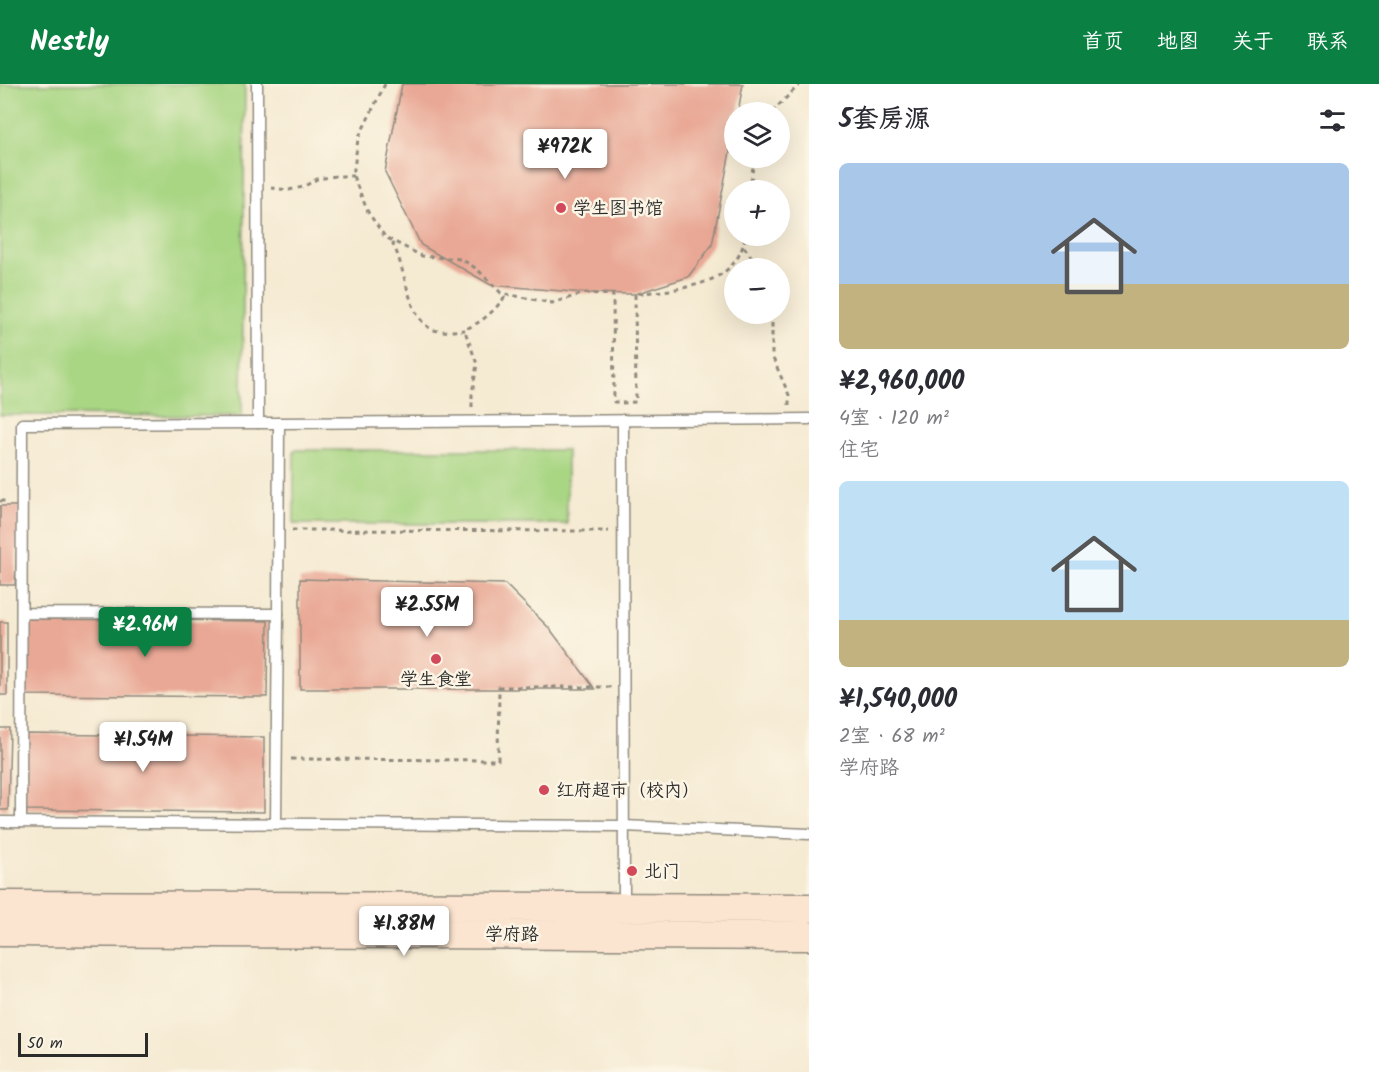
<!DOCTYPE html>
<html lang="zh">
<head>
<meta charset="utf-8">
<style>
	body { margin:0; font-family:Kalam,"LXGW WenKai TC",sans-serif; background:#f7f7f7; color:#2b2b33; height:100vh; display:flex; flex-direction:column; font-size:22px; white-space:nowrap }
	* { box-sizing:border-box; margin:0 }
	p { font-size:20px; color:#7c7c81 }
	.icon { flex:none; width:33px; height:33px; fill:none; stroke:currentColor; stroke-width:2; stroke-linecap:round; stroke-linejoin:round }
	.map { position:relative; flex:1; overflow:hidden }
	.drawer { display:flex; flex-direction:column; background:#fff; width:570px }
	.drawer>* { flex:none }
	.fabs { position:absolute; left:724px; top:18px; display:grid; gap:12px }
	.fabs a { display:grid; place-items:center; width:66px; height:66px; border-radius:50%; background:#fff; box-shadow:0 6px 24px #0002; font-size:30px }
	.scale { position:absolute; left:18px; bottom:15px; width:130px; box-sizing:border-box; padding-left:6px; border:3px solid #2b2b2b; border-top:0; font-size:16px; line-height:21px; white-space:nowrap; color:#2b2b2b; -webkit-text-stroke:4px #fcf5e5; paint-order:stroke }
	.price { position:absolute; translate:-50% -51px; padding:0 14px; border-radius:6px; background:#fff; color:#222; font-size:20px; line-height:39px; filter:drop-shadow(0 2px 3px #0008) }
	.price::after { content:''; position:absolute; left:50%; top:36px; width:18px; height:14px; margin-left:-9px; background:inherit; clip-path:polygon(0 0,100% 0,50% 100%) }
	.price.on { background:#0b8043; color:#fff }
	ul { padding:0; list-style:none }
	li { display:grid; align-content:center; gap:12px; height:318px; padding:0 30px }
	li span { display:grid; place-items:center; height:186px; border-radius:9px; color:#555 }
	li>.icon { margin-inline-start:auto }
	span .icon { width:108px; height:108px; fill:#fffc; stroke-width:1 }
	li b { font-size:26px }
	h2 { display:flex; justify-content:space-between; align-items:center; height:72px; padding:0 30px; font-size:26px }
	header { display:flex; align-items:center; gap:36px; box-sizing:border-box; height:84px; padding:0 30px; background:#0b8043; color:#fff }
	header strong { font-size:28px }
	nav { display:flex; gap:33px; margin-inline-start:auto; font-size:21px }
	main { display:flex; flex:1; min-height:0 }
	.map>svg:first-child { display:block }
</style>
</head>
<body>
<header>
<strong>Nestly</strong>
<nav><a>首页</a><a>地图</a><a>关于</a><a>联系</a></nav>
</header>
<main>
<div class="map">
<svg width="809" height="988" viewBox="0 0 809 988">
	<rect width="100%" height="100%" fill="#fcf5e5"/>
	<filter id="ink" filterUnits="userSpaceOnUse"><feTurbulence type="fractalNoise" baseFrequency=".0167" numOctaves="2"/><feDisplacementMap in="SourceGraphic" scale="12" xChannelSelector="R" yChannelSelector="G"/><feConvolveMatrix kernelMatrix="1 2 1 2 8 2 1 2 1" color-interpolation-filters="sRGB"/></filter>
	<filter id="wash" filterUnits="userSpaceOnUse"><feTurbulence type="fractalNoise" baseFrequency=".008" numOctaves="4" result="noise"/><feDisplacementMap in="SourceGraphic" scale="24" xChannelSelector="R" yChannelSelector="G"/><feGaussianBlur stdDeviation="1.35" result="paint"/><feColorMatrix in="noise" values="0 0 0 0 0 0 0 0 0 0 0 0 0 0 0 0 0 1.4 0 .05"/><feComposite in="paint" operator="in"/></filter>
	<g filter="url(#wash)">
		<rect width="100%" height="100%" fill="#f5ead2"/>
		<g fill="#a8d683" stroke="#6a8057" stroke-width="1.5">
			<polygon points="0,0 245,0 242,332 0,331"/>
			<rect x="294" y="366" width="273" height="74"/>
		</g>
		<g id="blocks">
			<g fill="#e9a895">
				<polygon points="402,0 743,0 738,28 735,28 735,42 712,161 688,193 635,210 585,209 491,201 421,161 385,88"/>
				<polygon points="0,422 19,422 15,501 0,501"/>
				<polygon points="300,495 505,500 550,545 595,605 300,605"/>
				<polygon points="23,535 268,537 267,613 22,611"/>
				<rect x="0" y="538" width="7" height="73"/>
				<polygon points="0,645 10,645 8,726 0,726"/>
				<polygon points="24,650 264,653 264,728 23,726"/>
			</g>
		</g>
	</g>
	<g filter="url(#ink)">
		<use href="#blocks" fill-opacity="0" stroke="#908a7e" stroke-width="1.5"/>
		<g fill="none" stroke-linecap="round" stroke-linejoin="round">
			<g stroke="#908a7e" stroke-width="13">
				<g id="service">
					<polyline points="257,0 258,339"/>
					<polyline points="623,336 624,821"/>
					<polyline points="279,339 809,335"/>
					<polyline points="0,738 623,742 809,750"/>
					<polyline points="21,738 22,340 279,339 278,530 22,529"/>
					<polyline points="276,739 278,530"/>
				</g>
			</g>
			<g stroke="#908a7e" stroke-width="31">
				<g id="secondary">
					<polyline points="0,821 809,824"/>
					<polyline points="0,848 809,852"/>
				</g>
			</g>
			<g stroke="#908a7e" stroke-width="3" stroke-dasharray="4.5 4.5" stroke-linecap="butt">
				<polyline points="385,0 358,55 353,92 368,128 385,153 422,172 461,175 477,185 501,209 552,219 585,209 613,211 614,318 622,318"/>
				<polyline points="772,28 800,0"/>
				<polyline points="271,104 289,106 303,103 317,95 336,92 353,92"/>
				<polyline points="750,106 754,74"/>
				<path d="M392,159c14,22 15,78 42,87 10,3 23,0 33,0"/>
				<polyline points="744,163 760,184"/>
				<polyline points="772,230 772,272 789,311 789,321"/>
				<path d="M622,319l14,-1 -1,-108c42,-5 103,-6 110,-58"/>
				<path d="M472,323v-13l5,-30 -11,-30 2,-6c17,-8 28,-19 39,-34"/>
				<polyline points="0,417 8,417"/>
				<polyline points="292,446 609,447"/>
				<polyline points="291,675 498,676 499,603 611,603"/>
			</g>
			<use href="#service" stroke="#fff" stroke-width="10"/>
			<use href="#secondary" stroke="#fce5d0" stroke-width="28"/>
		</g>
	</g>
	<g fill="#d1495b" stroke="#fcf5e5" stroke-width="2">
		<circle cx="561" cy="124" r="6"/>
		<circle cx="436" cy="575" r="6"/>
		<circle cx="544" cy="706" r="6"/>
		<circle cx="632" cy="787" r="6"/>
	</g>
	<g text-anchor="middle" stroke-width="5" stroke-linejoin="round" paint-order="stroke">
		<g font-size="18" fill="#2b2b2b" stroke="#fcf5e5" text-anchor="start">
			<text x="573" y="130">学生图书馆</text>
			<text x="436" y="601" text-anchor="middle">学生食堂</text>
			<text x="556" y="712">红府超市（校内）</text>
			<text x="644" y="793">北门</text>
		</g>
		<g font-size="18" fill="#2b2b2b" stroke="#fcf5e5">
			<text x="512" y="856">学府路</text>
		</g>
	</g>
</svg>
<div class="fabs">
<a><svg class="icon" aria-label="layers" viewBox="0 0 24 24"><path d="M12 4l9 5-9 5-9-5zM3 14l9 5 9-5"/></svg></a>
<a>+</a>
<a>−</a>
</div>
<div class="scale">50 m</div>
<b class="price" style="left:565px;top:96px">¥972K</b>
<b class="price" style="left:427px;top:554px">¥2.55M</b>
<b class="price on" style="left:145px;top:574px">¥2.96M</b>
<b class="price" style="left:143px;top:689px">¥1.54M</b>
<b class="price" style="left:404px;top:873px">¥1.88M</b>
</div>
<section class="drawer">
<h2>5套房源<svg class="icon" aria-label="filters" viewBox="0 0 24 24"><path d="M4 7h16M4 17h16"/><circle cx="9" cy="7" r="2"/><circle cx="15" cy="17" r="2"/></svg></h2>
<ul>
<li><span style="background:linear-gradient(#a9c7e8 65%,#c2b280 0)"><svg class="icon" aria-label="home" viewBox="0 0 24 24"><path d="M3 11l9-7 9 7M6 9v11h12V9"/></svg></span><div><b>¥2,960,000</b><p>4室 · 120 m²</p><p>住宅</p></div></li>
<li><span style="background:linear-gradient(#bfe0f5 75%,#c2b280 0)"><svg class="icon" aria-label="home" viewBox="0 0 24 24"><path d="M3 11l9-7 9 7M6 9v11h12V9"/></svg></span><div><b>¥1,540,000</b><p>2室 · 68 m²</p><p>学府路</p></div></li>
</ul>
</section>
</main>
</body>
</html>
